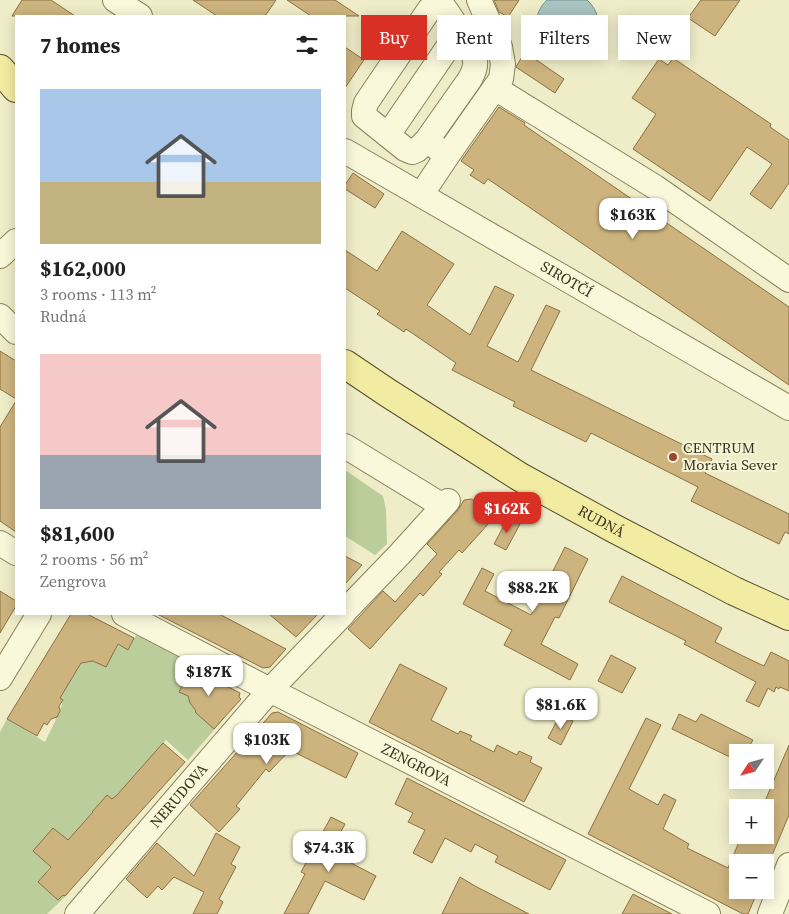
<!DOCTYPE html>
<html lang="en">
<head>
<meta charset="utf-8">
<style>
	body { margin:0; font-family:"Source Serif 4",serif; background:#f2f2f2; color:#222; height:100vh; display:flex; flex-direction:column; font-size:19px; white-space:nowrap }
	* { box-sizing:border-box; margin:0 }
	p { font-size:16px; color:#767676 }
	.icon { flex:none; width:28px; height:28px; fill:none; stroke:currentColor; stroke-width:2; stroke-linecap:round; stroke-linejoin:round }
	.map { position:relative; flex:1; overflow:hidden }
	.drawer { position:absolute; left:15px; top:15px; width:331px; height:600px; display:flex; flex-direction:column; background:#fff; border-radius:0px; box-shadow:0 2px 12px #0003 }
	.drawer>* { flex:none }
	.guide { position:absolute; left:361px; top:15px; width:352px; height:45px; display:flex; gap:10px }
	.needle { width:32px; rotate:234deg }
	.buttons { position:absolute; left:729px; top:744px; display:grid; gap:10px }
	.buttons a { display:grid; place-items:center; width:45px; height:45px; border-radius:0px; background:#fff; box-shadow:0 2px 12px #0003; font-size:25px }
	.price { position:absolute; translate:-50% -42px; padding:0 11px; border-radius:10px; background:#fff; color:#222; font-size:16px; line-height:32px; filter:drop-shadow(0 1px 2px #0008) }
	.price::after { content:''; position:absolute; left:50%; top:30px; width:15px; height:11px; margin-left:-8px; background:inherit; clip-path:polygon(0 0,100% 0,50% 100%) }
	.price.active { background:#d93025; color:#fff }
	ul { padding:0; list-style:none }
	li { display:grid; align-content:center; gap:10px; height:265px; padding:0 25px }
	li span { display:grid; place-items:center; height:155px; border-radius:0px; color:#555 }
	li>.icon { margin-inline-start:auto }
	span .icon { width:90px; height:90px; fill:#fffc; stroke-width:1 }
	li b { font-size:21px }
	h2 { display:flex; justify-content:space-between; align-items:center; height:60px; padding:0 25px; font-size:21px }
	.tag { padding:0 18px; border-radius:0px; background:#fff; box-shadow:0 2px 12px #0003; font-size:18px; line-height:45px }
	.tag.active { background:#d93025; color:#fff }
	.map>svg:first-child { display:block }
</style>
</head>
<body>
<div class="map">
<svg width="789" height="914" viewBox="0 0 789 914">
	<rect width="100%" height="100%" fill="#efedc8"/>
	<g fill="#bbcd9b">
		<polygon points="345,470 383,496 386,510 387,544 375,555 345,536"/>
		<polygon points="138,634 195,664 182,688 201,706 221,722 188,760 166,740 123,788 46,871 69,893 47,914 0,914 0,732 7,719 45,742 60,711 63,700 60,698 81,663 118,644 128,650 134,638"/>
	</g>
	<path fill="#a9c3c2" stroke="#6f9191" d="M547,0h40c32,29 -12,75 -41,47 -5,-5 -9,-12 -10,-20 -1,-9 4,-21 11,-27z"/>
	<g fill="#cdb37e" stroke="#8a7142">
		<polygon points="22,0 51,0 75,16 12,16"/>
		<polygon points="193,0 276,0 265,16 217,16"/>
		<polygon points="287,0 335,0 359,16 311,16"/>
		<polygon points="494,0 519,0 508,17 499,12"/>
		<polygon points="701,0 740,0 715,36 688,18"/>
		<polygon points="345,47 364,60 345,88"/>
		<polygon points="525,52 564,79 555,93 516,67 517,65"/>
		<polygon points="673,58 771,124 770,127 789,140 789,183 771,209 750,194 772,164 747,147 710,201 633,149 656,114 632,98 659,59 668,65"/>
		<polygon points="499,107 525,123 524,125 789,307 789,385 488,179 484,184 470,175 474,170 461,161"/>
		<polygon points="353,173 384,194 375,208 345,189 345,185"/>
		<polygon points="402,231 454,264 427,305 470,335 495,286 514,295 487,346 518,362 546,305 560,311 531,370 712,459 705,473 789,514 789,534 785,532 779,544 691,501 698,487 591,433 586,442 513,406 515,402 452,370 456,363 406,329 404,332 377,314 380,311 345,288 345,250 377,271"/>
		<polygon points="0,351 16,361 16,399 0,389"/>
		<polygon points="16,401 16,532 0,521 0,427"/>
		<polygon points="471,499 498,513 462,553 459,550 439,572 442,574 423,596 420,593 370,649 348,629 383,591 395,602 437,554 427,544 458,510 464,500"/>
		<polygon points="508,518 520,524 506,550 494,544"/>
		<polygon points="565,547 588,559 559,618 555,617 541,644 578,664 570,680 504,645 512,630 463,604 482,568 494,574 485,591 531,615"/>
		<polygon points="345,556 362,565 345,584"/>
		<polygon points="622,576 722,628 715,642 743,656 764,666 771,652 789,661 789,691 780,687 779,689 776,687 774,692 768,688 759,707 746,701 756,682 684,644 686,641 609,602"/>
		<polygon points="0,591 16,601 16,606 0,633"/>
		<polygon points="71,614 87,614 134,638 128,650 118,644 106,667 93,661 81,663 60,698 63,700 59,706 60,711 57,717 51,719 47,725 44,723 37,736 7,719"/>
		<polygon points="157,614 219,614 286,649 270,667 263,668"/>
		<polygon points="269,614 318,614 296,637"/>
		<polygon points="611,655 636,668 622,693 598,681"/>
		<polygon points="400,664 447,688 431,720 458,734 460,731 472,736 470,740 494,752 497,745 517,755 519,751 532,757 530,762 542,768 524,802 369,722"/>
		<polygon points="191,668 240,693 239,697 241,699 214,729 195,712 196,711 190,703 188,696 179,692"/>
		<polygon points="278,712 358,753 346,778 290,750 269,772 266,769 236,806 240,809 219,832 190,805 272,713"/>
		<polygon points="679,714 696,722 701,714 753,740 746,752 738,752 738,761 672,729"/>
		<polygon points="560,715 573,721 561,745 548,738"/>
		<polygon points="646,718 661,725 629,789 658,805 664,794 676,800 663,829 689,844 687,848 728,868 742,835 765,835 765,808 762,808 789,745 789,815 765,872 765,862 738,862 738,890 758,890 748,914 743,914 588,834"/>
		<polygon points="163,743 185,762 65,896 63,895 58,900 38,882 51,867 33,851 53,828 68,840 93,812 92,812 107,795 112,799 117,795"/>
		<polygon points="407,778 566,860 550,890 495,862 498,856 475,844 471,852 445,838 432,863 413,853 425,830 408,822 413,813 395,804"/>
		<polygon points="331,817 345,824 330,852 376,876 364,900 325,881 308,914 284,914 305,874 301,872"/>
		<polygon points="216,833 240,847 231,864 236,867 219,899 223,902 217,914 193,914 204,892 174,877 162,890 158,886 147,898 126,879 157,843 194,876"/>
		<polygon points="460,877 475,886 529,914 442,914"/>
		<polygon points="633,894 672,914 622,914"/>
	</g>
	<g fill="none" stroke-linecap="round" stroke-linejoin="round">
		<g stroke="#8b815d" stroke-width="26">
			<g id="minor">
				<polyline points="115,0 140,16"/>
				<polyline points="495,88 655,187 789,280"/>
				<polyline points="388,135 459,31"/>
				<path id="s1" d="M345,151l444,257"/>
				<polyline points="447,156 501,79 503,64 500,47 479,0"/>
				<path d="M421,195l26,-39 -20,-16 43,-61c3,-6 6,-11 5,-19 -1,-7 -27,-48 -33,-55h-8l-5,5 -63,93 -2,8v5l41,33 7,3 5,-2 10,-10"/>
				<polyline points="0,256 16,241"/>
				<polyline points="0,316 16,332"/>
				<polyline points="345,446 443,506"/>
				<polyline points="0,543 16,553"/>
				<polyline points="345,611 400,554 448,501"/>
				<path id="s2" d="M124,614l146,76 438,224"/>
				<polyline points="0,678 39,614"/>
				<path id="s3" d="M77,914l193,-224 73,-76"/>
				<polyline points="770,914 789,865"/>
			</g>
		</g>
		<g stroke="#594e31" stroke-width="30">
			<g id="major">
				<polyline points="0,69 16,88"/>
				<path id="s4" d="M345,364l43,29 132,84 95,52 119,62 55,25"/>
			</g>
		</g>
		<use href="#minor" stroke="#f9f8db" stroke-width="24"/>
		<use href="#major" stroke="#f1eca1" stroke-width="28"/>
	</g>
	<circle fill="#9a472d" stroke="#f6f5d8" stroke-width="2" cx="673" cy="457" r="5"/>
	<g text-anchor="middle" stroke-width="4" stroke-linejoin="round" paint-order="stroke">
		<g font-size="15" fill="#3b3420" stroke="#f6f5d8">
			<text dy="5" stroke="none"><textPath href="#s1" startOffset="256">SIROTČÍ</textPath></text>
			<text dy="5" stroke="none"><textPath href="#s4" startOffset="301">RUDNÁ</textPath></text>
			<text dy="5" stroke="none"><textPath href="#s2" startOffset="329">ZENGROVA</textPath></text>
			<text dy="5" stroke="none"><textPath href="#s3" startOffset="156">NERUDOVA</textPath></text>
		</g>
		<g font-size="15" fill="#3b3420" stroke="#f6f5d8" text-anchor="start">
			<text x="683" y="453">CENTRUM<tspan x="683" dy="17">Moravia Sever</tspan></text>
		</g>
	</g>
</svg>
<div class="buttons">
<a><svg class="needle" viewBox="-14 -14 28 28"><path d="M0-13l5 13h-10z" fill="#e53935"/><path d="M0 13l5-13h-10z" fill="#767676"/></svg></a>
<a>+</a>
<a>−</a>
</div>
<b class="price" style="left:633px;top:240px">$163K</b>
<b class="price active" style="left:507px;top:534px">$162K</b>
<b class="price" style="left:533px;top:613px">$88.2K</b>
<b class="price" style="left:209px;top:697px">$187K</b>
<b class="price" style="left:561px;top:730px">$81.6K</b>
<b class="price" style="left:267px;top:765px">$103K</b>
<b class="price" style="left:329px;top:873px">$74.3K</b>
<div class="guide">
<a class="tag active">Buy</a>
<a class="tag">Rent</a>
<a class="tag">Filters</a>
<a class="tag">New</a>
</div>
<section class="drawer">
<h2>7 homes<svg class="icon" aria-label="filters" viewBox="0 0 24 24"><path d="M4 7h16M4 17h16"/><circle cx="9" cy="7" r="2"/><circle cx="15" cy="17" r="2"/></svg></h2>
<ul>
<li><span style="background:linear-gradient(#a9c7e8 60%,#c2b280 0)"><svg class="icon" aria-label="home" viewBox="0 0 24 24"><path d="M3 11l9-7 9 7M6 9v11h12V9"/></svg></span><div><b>$162,000</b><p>3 rooms · 113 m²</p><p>Rudná</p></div></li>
<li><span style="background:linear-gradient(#f6c9c9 65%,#9aa5b1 0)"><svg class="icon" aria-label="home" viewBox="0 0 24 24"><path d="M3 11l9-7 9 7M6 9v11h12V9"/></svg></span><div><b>$81,600</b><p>2 rooms · 56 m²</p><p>Zengrova</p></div></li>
</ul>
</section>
</div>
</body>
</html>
